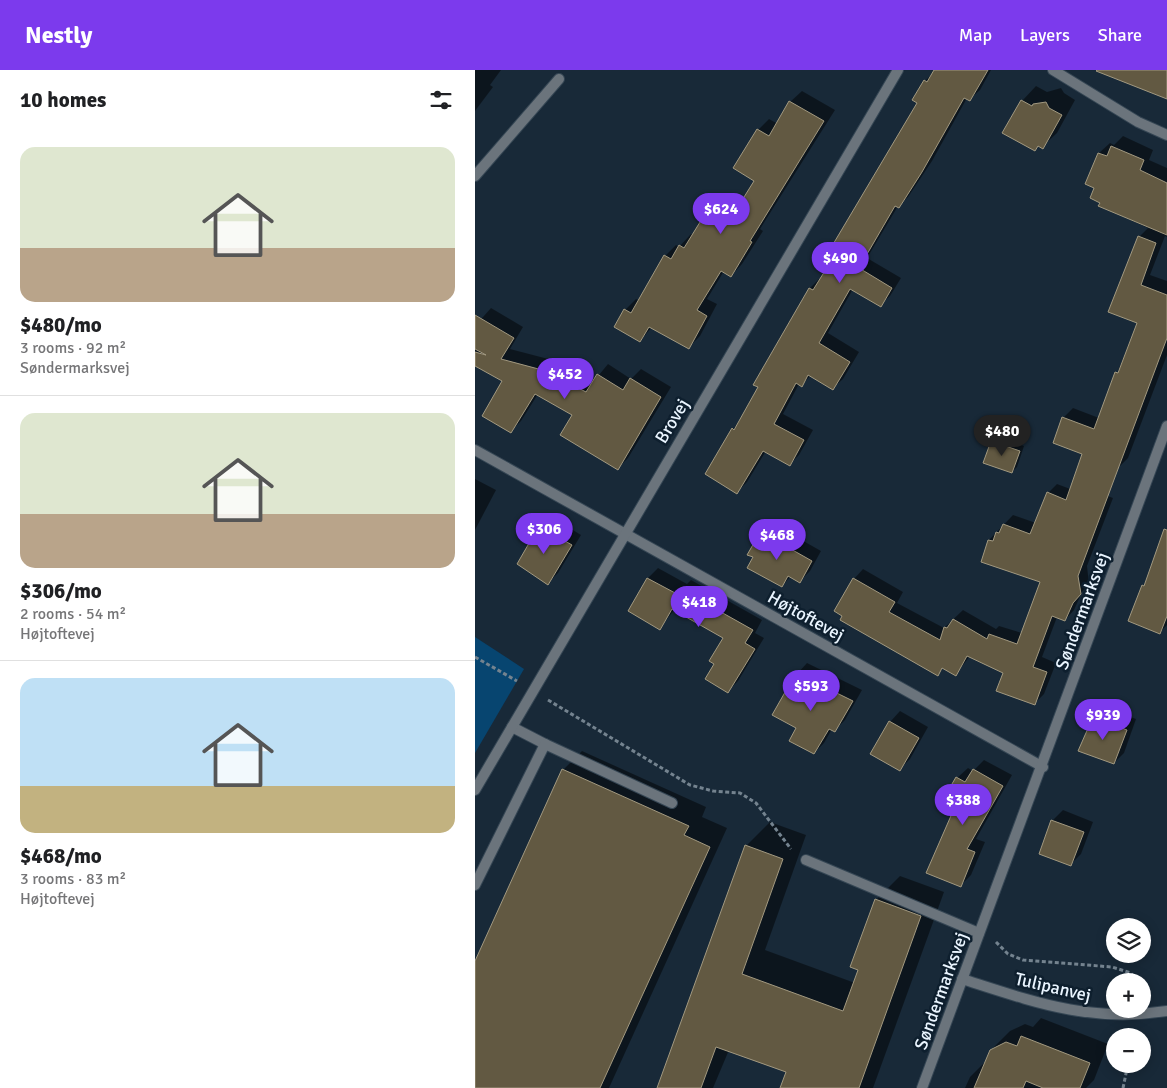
<!DOCTYPE html>
<html lang="en">
<head>
<meta charset="utf-8">
<style>
	body { margin:0; font-family:Signika,sans-serif; background:#f6f6f6; color:#202124; height:100vh; display:flex; flex-direction:column; font-size:19px; white-space:nowrap }
	* { box-sizing:border-box; margin:0 }
	p { font-size:16px; color:#757577 }
	.icon { flex:none; width:28px; height:28px; fill:none; stroke:currentColor; stroke-width:2; stroke-linecap:round; stroke-linejoin:round }
	.map { position:relative; flex:1; overflow:hidden }
	.drawer { display:flex; flex-direction:column; background:#fff; width:475px }
	.drawer>* { flex:none }
	.fabs { position:absolute; left:631px; top:848px; display:grid; gap:10px }
	.fabs a { display:grid; place-items:center; width:45px; height:45px; border-radius:50%; background:#fff; box-shadow:0 2px 12px #0003; font-size:25px }
	.price { position:absolute; translate:-50% -42px; padding:0 11px; border-radius:18px; background:#7c3aed; color:#fff; font-size:16px; line-height:32px; filter:drop-shadow(0 1px 2px #0008) }
	.price::after { content:''; position:absolute; left:50%; top:30px; width:15px; height:11px; margin-left:-8px; background:inherit; clip-path:polygon(0 0,100% 0,50% 100%) }
	.price.on { background:#222; color:#fff }
	ul { padding:0; list-style:none }
	li { display:grid; align-content:center; gap:10px; height:265px; padding:0 20px }
	li+li { border-top:1px solid #e0e0e0 }
	li span { display:grid; place-items:center; height:155px; border-radius:15px; color:#555 }
	li>.icon { margin-inline-start:auto }
	span .icon { width:90px; height:90px; fill:#fffc; stroke-width:1 }
	li b { font-size:21px }
	h2 { display:flex; justify-content:space-between; align-items:center; height:60px; padding:0 20px; font-size:21px }
	header { display:flex; align-items:center; gap:30px; box-sizing:border-box; height:70px; padding:0 25px; background:#7c3aed; color:#fff }
	header strong { font-size:24px }
	nav { display:flex; gap:28px; margin-inline-start:auto; font-size:18px }
	main { display:flex; flex:1; min-height:0 }
	.map>svg:first-child { display:block }
</style>
</head>
<body>
<header>
<strong>Nestly</strong>
<nav><a>Map</a><a>Layers</a><a>Share</a></nav>
</header>
<main>
<section class="drawer">
<h2>10 homes<svg class="icon" aria-label="filters" viewBox="0 0 24 24"><path d="M4 7h16M4 17h16"/><circle cx="9" cy="7" r="2"/><circle cx="15" cy="17" r="2"/></svg></h2>
<ul>
<li><span style="background:linear-gradient(#dfe7d0 65%,#b9a48a 0)"><svg class="icon" aria-label="home" viewBox="0 0 24 24"><path d="M3 11l9-7 9 7M6 9v11h12V9"/></svg></span><div><b>$480/mo</b><p>3 rooms · 92 m²</p><p>Søndermarksvej</p></div></li>
<li><span style="background:linear-gradient(#dfe7d0 65%,#b9a48a 0)"><svg class="icon" aria-label="home" viewBox="0 0 24 24"><path d="M3 11l9-7 9 7M6 9v11h12V9"/></svg></span><div><b>$306/mo</b><p>2 rooms · 54 m²</p><p>Højtoftevej</p></div></li>
<li><span style="background:linear-gradient(#bfe0f5 70%,#c2b280 0)"><svg class="icon" aria-label="home" viewBox="0 0 24 24"><path d="M3 11l9-7 9 7M6 9v11h12V9"/></svg></span><div><b>$468/mo</b><p>3 rooms · 83 m²</p><p>Højtoftevej</p></div></li>
</ul>
</section>
<div class="map">
<svg width="692" height="1018" viewBox="0 0 692 1018">
	<rect width="100%" height="100%" fill="#182938"/>
	<polygon fill="#074570" points="0,567 49,599 0,683"/>
	<g fill="#0007">
		<polygon points="0,0 26,0 15,15 18,17 0,41"/>
		<polygon points="461,0 516,0 505,20 495,29 492,28 457,91 433,127 423,136 392,188 426,208 415,226 405,235 378,219 353,263 384,282 368,309 358,318 336,305 327,315 324,314 308,344 338,360 324,385 315,394 291,381 272,412 262,422 258,359 266,351 335,218 344,209 346,210 365,180 444,33 450,11"/>
		<polygon points="561,16 572,22 586,18 589,23 600,30 582,63 567,77 563,75 547,31"/>
		<polygon points="327,21 360,40 285,159 288,161 267,194 256,206 249,201 232,229 242,234 225,266 214,277 177,257 165,271 150,240 161,229 165,231 190,186 201,175 204,177 216,164 218,165 231,145 242,134 260,144 281,110 283,60 294,49 303,54 315,32"/>
		<polygon points="648,66 678,80 674,90 692,98 692,167 690,166 675,205 692,211 692,285 653,388 643,398 588,348 598,338 624,348 663,252 664,167 673,158 625,136 627,132 621,118 611,114 624,83 635,73 639,75"/>
		<polygon points="16,238 48,257 35,279 81,291 119,311 133,294 156,309 166,299 196,317 153,388 143,398 99,344 63,324 46,351 36,361 28,310 0,295 0,256"/>
		<polygon points="522,367 549,376 542,397 537,402 517,372"/>
		<polygon points="0,409 21,420 0,460"/>
		<polygon points="582,414 598,420 603,415 638,428 612,496 614,514 607,522 599,540 590,550 582,547 567,587 581,593 569,624 559,634 530,602 495,586 481,604 469,597 462,604 379,509 388,499 428,522 422,533 469,558 488,540 521,559 524,556 547,563 567,511 508,491 514,470 538,445 561,453 573,423"/>
		<polygon points="75,446 106,465 83,503 73,513 65,457"/>
		<polygon points="294,456 299,459 302,456 346,481 335,501 325,511 316,506 307,516 284,467"/>
		<polygon points="692,458 692,555 685,562 668,516 672,512"/>
		<polygon points="183,498 212,514 216,510 287,550 280,563 289,568 263,611 253,621 241,593 250,567 200,539 185,558 154,541 173,508"/>
		<polygon points="332,593 387,620 370,650 360,660 357,659 349,673 339,683 322,604"/>
		<polygon points="629,637 661,649 649,683 639,693 619,647"/>
		<polygon points="425,641 453,657 435,689 425,699 415,652"/>
		<polygon points="107,681 231,737 227,747 252,758 134,1018 0,1018 0,894 88,700"/>
		<polygon points="509,690 537,705 501,769 510,772 496,805 486,815 482,708 493,698 498,701"/>
		<polygon points="588,740 618,752 606,784 595,795 565,783 578,750"/>
		<polygon points="295,752 331,765 290,880 380,913 401,830 425,806 469,822 398,1018 307,1018 313,1001 254,980 238,1018 183,1018 271,776"/>
		<polygon points="566,948 633,974 619,1010 611,1018 490,1018 495,1007 512,990 516,980 535,961 550,954 558,957"/>
	</g>
	<g fill="#625942" stroke="#a29980">
		<polygon points="459,0 513,0 495,31 489,28 447,102 424,138 420,136 384,198 417,218 406,237 375,219 344,273 375,292 358,320 333,305 327,317 321,313 299,354 329,370 315,396 288,381 262,424 230,404 257,358 259,360 283,317 278,315 334,218 338,220 363,180 357,176 442,33 437,30 449,10 452,12"/>
		<polygon points="622,0 692,0 692,29 621,1"/>
		<polygon points="546,30 557,36 558,34 571,32 574,38 587,45 568,79 563,76 560,81 527,63"/>
		<polygon points="314,31 349,51 275,171 277,172 256,207 246,201 222,240 232,246 214,279 174,257 165,272 139,257 149,239 156,243 189,185 196,189 204,175 209,178 230,144 251,156 279,111 258,98 282,59 294,66"/>
		<polygon points="636,76 669,90 665,100 692,113 692,165 623,136 625,133 615,128 619,118 610,114 623,83 632,86"/>
		<polygon points="663,166 681,173 666,215 692,225 692,268 603,506 606,524 598,533 590,551 577,546 558,597 572,602 560,635 521,621 528,603 492,586 481,606 467,598 463,606 365,550 367,546 359,541 378,508 420,532 414,542 465,570 469,557 472,558 478,549 512,569 514,564 542,574 565,512 506,492 513,470 518,471 521,462 524,463 528,454 555,464 572,422 591,430 607,384 578,373 587,347 619,359 640,302 643,303 662,253 633,242"/>
		<polygon points="0,245 39,268 26,289 71,301 111,322 122,304 148,320 155,308 186,327 143,400 85,365 97,345 60,324 36,363 7,346 27,311 0,296 0,282 11,285 0,279"/>
		<polygon points="516,371 545,381 537,403 508,393"/>
		<polygon points="64,456 97,475 73,515 42,494"/>
		<polygon points="689,459 692,460 692,546 685,564 653,551 667,515 669,516"/>
		<polygon points="291,465 337,491 325,513 313,506 307,517 272,498 278,487 272,485 283,466 289,469"/>
		<polygon points="172,508 202,524 205,519 278,560 270,573 280,579 253,623 230,609 239,594 234,591 248,568 197,539 185,560 153,541"/>
		<polygon points="321,603 378,631 360,662 354,659 339,684 314,671 321,658 297,645"/>
		<polygon points="618,647 652,660 639,694 603,681"/>
		<polygon points="414,651 444,668 425,701 395,684"/>
		<polygon points="87,699 214,756 209,765 235,777 125,1018 0,1018 0,891"/>
		<polygon points="498,699 528,716 492,779 500,782 486,817 451,803 482,732 470,726 481,707 490,712"/>
		<polygon points="576,750 609,762 596,796 564,784"/>
		<polygon points="270,775 308,789 267,904 368,941 383,900 375,897 400,829 446,846 384,1018 305,1018 311,1002 241,977 226,1018 182,1018"/>
		<polygon points="546,966 615,993 605,1018 568,1018 551,1011 548,1018 499,1018 515,980 531,972 542,976"/>
	</g>
	<g fill="none" stroke-linecap="round" stroke-linejoin="round">
		<g stroke="#354654" stroke-width="12">
			<g id="service">
				<polyline points="37,657 70,674"/>
				<polyline points="0,815 70,674 197,733"/>
			</g>
		</g>
		<g stroke="#354654" stroke-width="12">
			<g id="minor">
				<polyline points="578,0 663,52 692,65"/>
				<polyline points="0,106 84,9"/>
				<polyline points="0,380 568,697"/>
				<polyline points="0,720 423,0"/>
				<polyline points="331,790 504,863"/>
				<path d="M487,909c72,23 128,44 205,32"/>
				<polyline points="447,1018 692,356"/>
			</g>
		</g>
		<g stroke="#74838f" stroke-width="3" stroke-dasharray="4 2.5" stroke-linecap="butt">
			<polyline points="0,587 42,611"/>
			<polyline points="73,630 215,715 238,721 265,723 281,733 316,779"/>
			<polyline points="521,872 533,884 548,890 637,897 656,903 661,911"/>
			<polyline points="648,1018 653,994"/>
		</g>
		<use href="#service" stroke="#6b747c" stroke-width="10"/>
		<use href="#minor" stroke="#6b747c" stroke-width="10"/>
	</g>
	<g text-anchor="middle" stroke-width="5" stroke-linejoin="round" paint-order="stroke">
		<g font-size="18" fill="#eaf5ff" stroke="#0e1f2e">
			<text transform="translate(197 351) rotate(-59)" y="6">Brovej</text>
			<text transform="translate(607 541) rotate(-70)" y="6">Søndermarksvej</text>
			<text transform="translate(331 546) rotate(29)" y="6">Højtoftevej</text>
			<text transform="translate(578 917) rotate(13)" y="6">Tulipanvej</text>
			<text transform="translate(466 921) rotate(-70)" y="6">Søndermarksvej</text>
		</g>
	</g>
</svg>
<div class="fabs">
<a><svg class="icon" aria-label="layers" viewBox="0 0 24 24"><path d="M12 4l9 5-9 5-9-5zM3 14l9 5 9-5"/></svg></a>
<a>+</a>
<a>−</a>
</div>
<b class="price" style="left:246px;top:165px">$624</b>
<b class="price" style="left:365px;top:214px">$490</b>
<b class="price" style="left:90px;top:330px">$452</b>
<b class="price on" style="left:527px;top:387px">$480</b>
<b class="price" style="left:69px;top:485px">$306</b>
<b class="price" style="left:302px;top:491px">$468</b>
<b class="price" style="left:224px;top:558px">$418</b>
<b class="price" style="left:336px;top:642px">$593</b>
<b class="price" style="left:628px;top:671px">$939</b>
<b class="price" style="left:488px;top:756px">$388</b>
</div>
</main>
</body>
</html>
